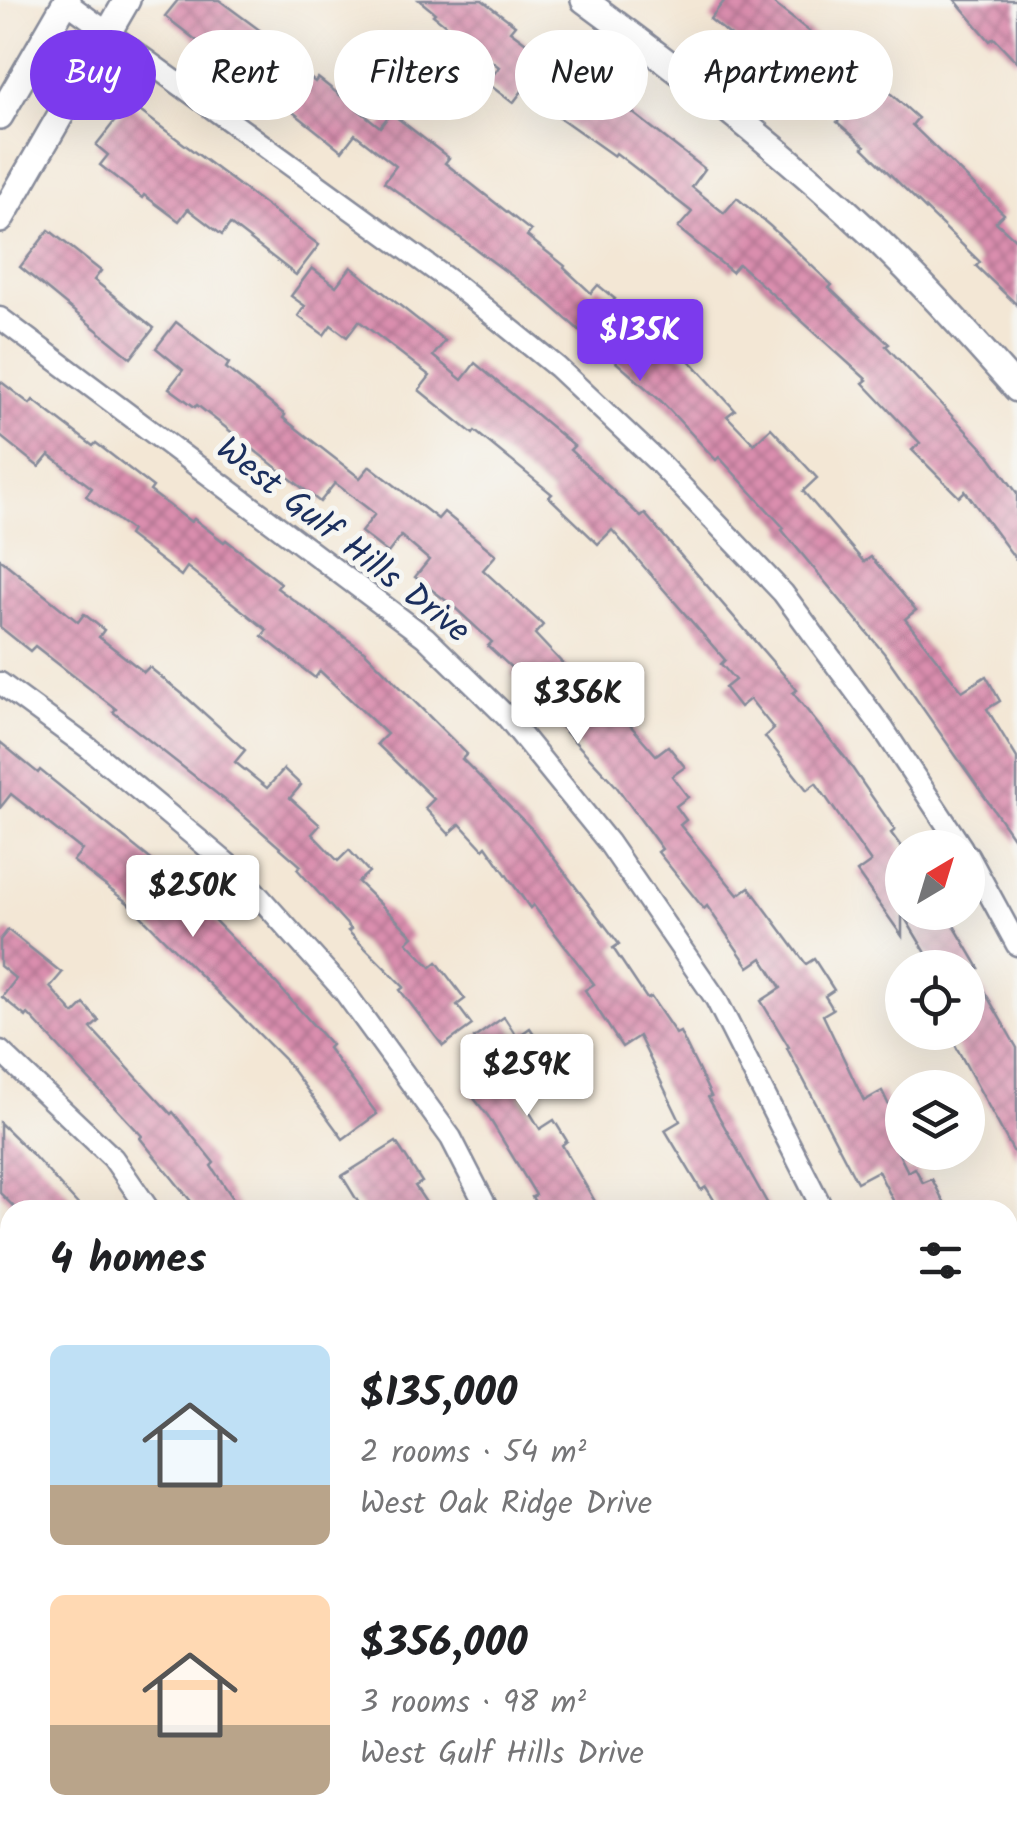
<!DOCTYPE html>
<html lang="en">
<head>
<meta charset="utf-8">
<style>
	body { margin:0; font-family:Kalam,sans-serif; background:#f6f6f6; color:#202124; height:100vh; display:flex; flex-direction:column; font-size:38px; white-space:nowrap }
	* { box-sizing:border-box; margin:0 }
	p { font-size:32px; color:#757577 }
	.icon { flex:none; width:55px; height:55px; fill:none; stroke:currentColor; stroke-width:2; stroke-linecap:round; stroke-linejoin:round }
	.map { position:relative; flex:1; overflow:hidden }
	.details { position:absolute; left:0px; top:1200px; width:1018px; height:640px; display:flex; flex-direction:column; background:#fff; border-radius:30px 30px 0 0; box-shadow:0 10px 40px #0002 }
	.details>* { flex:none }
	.guide { position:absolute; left:30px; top:30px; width:958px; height:90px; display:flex; gap:20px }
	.needle { width:65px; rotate:38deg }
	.buttons { position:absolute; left:885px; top:830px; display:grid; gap:20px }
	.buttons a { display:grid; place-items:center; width:100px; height:100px; border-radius:50%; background:#fff; box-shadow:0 10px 40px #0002; font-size:50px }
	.price { position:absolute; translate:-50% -85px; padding:0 22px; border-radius:10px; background:#fff; color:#222; font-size:32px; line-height:65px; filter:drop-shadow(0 2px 5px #0008) }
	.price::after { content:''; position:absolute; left:50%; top:60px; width:30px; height:22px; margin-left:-15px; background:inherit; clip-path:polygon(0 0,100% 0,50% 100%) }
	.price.active { background:#7c3aed; color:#fff }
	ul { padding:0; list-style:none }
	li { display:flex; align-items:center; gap:30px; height:250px; padding:0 50px }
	li span { display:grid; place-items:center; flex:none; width:280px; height:200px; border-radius:15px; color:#555 }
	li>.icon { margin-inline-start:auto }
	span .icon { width:120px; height:120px; fill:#fffc; stroke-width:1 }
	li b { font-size:42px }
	h2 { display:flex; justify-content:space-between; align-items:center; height:120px; padding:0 50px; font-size:42px }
	.pill { padding:0 35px; border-radius:45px; background:#fff; box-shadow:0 10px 40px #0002; font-size:35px; line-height:90px }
	.pill.active { background:#7c3aed; color:#fff }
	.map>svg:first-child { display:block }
</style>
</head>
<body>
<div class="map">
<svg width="1017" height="1840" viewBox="0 0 1017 1840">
	<defs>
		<pattern id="building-cross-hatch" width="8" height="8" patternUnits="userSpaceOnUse" patternTransform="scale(2.5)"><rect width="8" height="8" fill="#da8eae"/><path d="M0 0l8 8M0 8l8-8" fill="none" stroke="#b07491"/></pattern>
	</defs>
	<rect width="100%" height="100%" fill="#f6f6f2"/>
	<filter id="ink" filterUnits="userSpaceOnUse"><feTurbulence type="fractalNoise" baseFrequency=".01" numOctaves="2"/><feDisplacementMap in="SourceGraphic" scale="20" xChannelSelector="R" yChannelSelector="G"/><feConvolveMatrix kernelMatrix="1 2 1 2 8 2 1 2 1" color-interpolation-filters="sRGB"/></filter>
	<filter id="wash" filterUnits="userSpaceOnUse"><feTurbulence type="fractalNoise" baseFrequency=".0048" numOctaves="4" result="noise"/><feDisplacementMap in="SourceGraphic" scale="40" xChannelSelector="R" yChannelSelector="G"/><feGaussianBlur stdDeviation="2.25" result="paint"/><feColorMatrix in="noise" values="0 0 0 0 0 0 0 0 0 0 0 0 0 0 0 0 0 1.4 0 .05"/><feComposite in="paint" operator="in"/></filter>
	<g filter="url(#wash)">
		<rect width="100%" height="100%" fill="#f3e7d5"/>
		<g id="blocks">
			<g fill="url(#building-cross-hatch)">
				<polygon points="178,0 219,0 292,54 287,60 315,82 318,78 380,127 391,113 449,158 445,163 531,231 527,236 565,266 564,268 591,293 598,285 615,299 608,307 634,330 643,319 694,365 735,410 727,416 754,444 771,428 817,478 803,491 864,562 871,557 916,610 905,619 962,691 986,676 1000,701 987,709 1017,758 1017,843 884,653 782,530 784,528 719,457 716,460 662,402 541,297 384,182 396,166 355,134 342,151 221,55 219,58 165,16"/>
				<polygon points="419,0 482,0 515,25 510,31 556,65 560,60 586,79 587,77 705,169 692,187 724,213 737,198 770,226 832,285 829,288 889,344 886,346 989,455 1017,493 1017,561 965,491 959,497 912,450 920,443 863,383 867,380 739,264 732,272 678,228 692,212 616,153 614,156 522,91 513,103 487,83 499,67 433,15 435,13"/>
				<polygon points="725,0 769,0 841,56 844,52 918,118 912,125 1004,214 996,222 1017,241 1017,305 976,266 980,262 863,148 865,146 837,122 841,118 800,85 797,88 710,19"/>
				<polygon points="955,0 1017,0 1017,62 994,38 990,41"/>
				<polygon points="129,103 319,245 296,275 230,224 222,235 188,209 179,221 144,195 142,198 100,165 108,155 96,145"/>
				<polygon points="49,230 101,271 94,280 154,328 131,358 20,267"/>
				<polygon points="351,267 445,341 433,356 462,380 475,363 574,446 570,450 641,517 645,514 797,690 793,693 846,759 895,830 891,833 902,848 902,912 946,912 979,968 971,968 1017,1048 1017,1158 948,1032 968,1032 968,968 935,968 902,913 902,936 857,872 871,862 816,783 807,790 765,737 774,729 750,699 740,707 725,688 735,680 721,664 725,660 612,530 598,544 549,497 552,494 475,431 473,434 419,390 430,376 359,321 347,337 331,325 324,335 298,316 305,306 291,296 312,268 336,286"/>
				<polygon points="176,322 229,363 226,368 285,415 283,418 360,478 370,466 438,519 444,512 496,555 483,570 543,625 535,634 597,700 603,694 656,755 668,746 685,767 672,776 688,797 676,806 686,820 680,825 738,895 749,887 806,964 814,959 834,990 825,996 833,1009 823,1015 864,1101 882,1091 895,1118 884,1124 908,1172 915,1168 923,1183 932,1179 948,1210 898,1210 878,1171 857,1182 787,1048 789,1047 761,1001 781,988 762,958 749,967 707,906 704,909 658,852 662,849 616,786 511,673 514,670 488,646 492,642 453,606 415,577 429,560 401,536 388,553 361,532 375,514 335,483 320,502 197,405 195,407 169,388 183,370 156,348"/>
				<polygon points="0,381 30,404 33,400 93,446 96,443 153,487 150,491 191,522 194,519 224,542 226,540 281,583 277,588 365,652 467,754 462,759 531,828 619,944 613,948 647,999 651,997 676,1034 680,1032 711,1096 708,1097 771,1210 720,1210 706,1187 701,1190 665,1130 680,1121 639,1036 622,1047 585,990 594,984 533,905 530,908 486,846 483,849 460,824 449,834 425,808 434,799 377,744 387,734 320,671 315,678 262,636 267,630 187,567 181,576 128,535 131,530 86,496 92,488 49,455 39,467 0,436"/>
				<polygon points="0,559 78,622 84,614 104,630 99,637 144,672 149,667 185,696 245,750 235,762 267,788 284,769 301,785 290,798 320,825 312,834 338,861 349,850 369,872 358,882 413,936 407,942 431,967 437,962 465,999 457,1005 472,1025 443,1046 400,990 404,987 348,931 351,929 297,869 301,866 230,804 113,712 116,709 35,646 30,651 0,627"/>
				<polygon points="0,742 38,773 40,770 170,875 276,983 331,1045 328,1048 377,1114 343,1139 286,1061 128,903 73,861 82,850 11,794 0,808"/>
				<polygon points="8,930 62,973 50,987 74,1014 84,1004 99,1021 91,1028 171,1114 173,1112 214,1163 211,1166 241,1210 198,1210 140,1138 142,1136 28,1014 26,1017 2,997 16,979 0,966 0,940"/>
				<polygon points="504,1017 517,1037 530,1028 549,1056 536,1065 545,1078 519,1095 540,1129 554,1120 567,1141 562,1145 600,1210 540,1210 532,1197 536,1195 488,1116 465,1087 494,1068 474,1038"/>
				<polygon points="0,1123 31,1153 83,1210 17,1210 0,1193"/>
				<polygon points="396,1142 422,1182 415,1186 431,1210 363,1210 342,1176"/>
			</g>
		</g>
	</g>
	<g filter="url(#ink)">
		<use href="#blocks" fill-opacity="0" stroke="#878b9a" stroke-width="2.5"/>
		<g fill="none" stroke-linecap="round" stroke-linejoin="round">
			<g stroke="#878b9a" stroke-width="25">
				<g id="minor">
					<polyline points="66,2 457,286 557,367 661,465 783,593 884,730 962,848"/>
					<polyline points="0,318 425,637 506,716 608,842 716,999 823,1210"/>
					<polyline points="0,683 90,749 236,871 344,991 451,1138 488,1210"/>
					<polyline points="968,855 1017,945"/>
					<polyline points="0,1051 113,1158 149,1210"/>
					<polyline points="1008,1588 1017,1608"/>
					<polyline points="0,1679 10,1676"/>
					<polyline points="473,1830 478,1840"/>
					<polyline points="799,1830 804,1840"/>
				</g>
			</g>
			<g stroke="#878b9a" stroke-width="30">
				<g id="tertiary">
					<path d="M584,0c99,73 197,149 286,233 52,49 100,103 147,156"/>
					<polyline points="0,116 67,0"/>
					<polyline points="0,220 127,0"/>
				</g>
			</g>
			<use href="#minor" stroke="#fff" stroke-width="20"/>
			<use href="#tertiary" stroke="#fff" stroke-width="25"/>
		</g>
	</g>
	<g text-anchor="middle" stroke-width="10" stroke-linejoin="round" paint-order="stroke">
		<g font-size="35" fill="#1b2f5e" stroke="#f6f6f2">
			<text transform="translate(344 539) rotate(38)" y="12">West Gulf Hills Drive</text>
		</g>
	</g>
</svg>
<div class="buttons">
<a><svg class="needle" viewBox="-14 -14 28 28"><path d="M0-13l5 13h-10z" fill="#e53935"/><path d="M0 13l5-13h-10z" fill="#757577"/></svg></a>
<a><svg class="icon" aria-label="locate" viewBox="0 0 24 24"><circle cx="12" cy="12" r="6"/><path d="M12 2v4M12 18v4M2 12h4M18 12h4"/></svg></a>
<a><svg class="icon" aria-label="layers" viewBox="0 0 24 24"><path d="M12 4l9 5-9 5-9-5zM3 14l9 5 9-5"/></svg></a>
</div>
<b class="price active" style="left:640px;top:384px">$135K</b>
<b class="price" style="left:578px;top:747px">$356K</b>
<b class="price" style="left:193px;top:940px">$250K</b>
<b class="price" style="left:527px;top:1119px">$259K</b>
<div class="guide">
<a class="pill active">Buy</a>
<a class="pill">Rent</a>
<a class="pill">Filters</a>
<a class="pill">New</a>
<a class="pill">Apartment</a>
</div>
<section class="details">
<h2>4 homes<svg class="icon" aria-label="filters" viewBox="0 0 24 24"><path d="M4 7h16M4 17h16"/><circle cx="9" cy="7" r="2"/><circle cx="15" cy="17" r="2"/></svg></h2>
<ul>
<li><span style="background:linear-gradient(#bfe0f5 70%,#b9a48a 0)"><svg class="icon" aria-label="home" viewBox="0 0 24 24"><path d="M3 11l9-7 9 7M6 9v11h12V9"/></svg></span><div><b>$135,000</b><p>2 rooms · 54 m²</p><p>West Oak Ridge Drive</p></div></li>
<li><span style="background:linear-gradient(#ffd9b3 65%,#b9a48a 0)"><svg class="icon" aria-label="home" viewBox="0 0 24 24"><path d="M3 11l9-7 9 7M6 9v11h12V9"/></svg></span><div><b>$356,000</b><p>3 rooms · 98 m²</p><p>West Gulf Hills Drive</p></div></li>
</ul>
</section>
</div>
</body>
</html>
